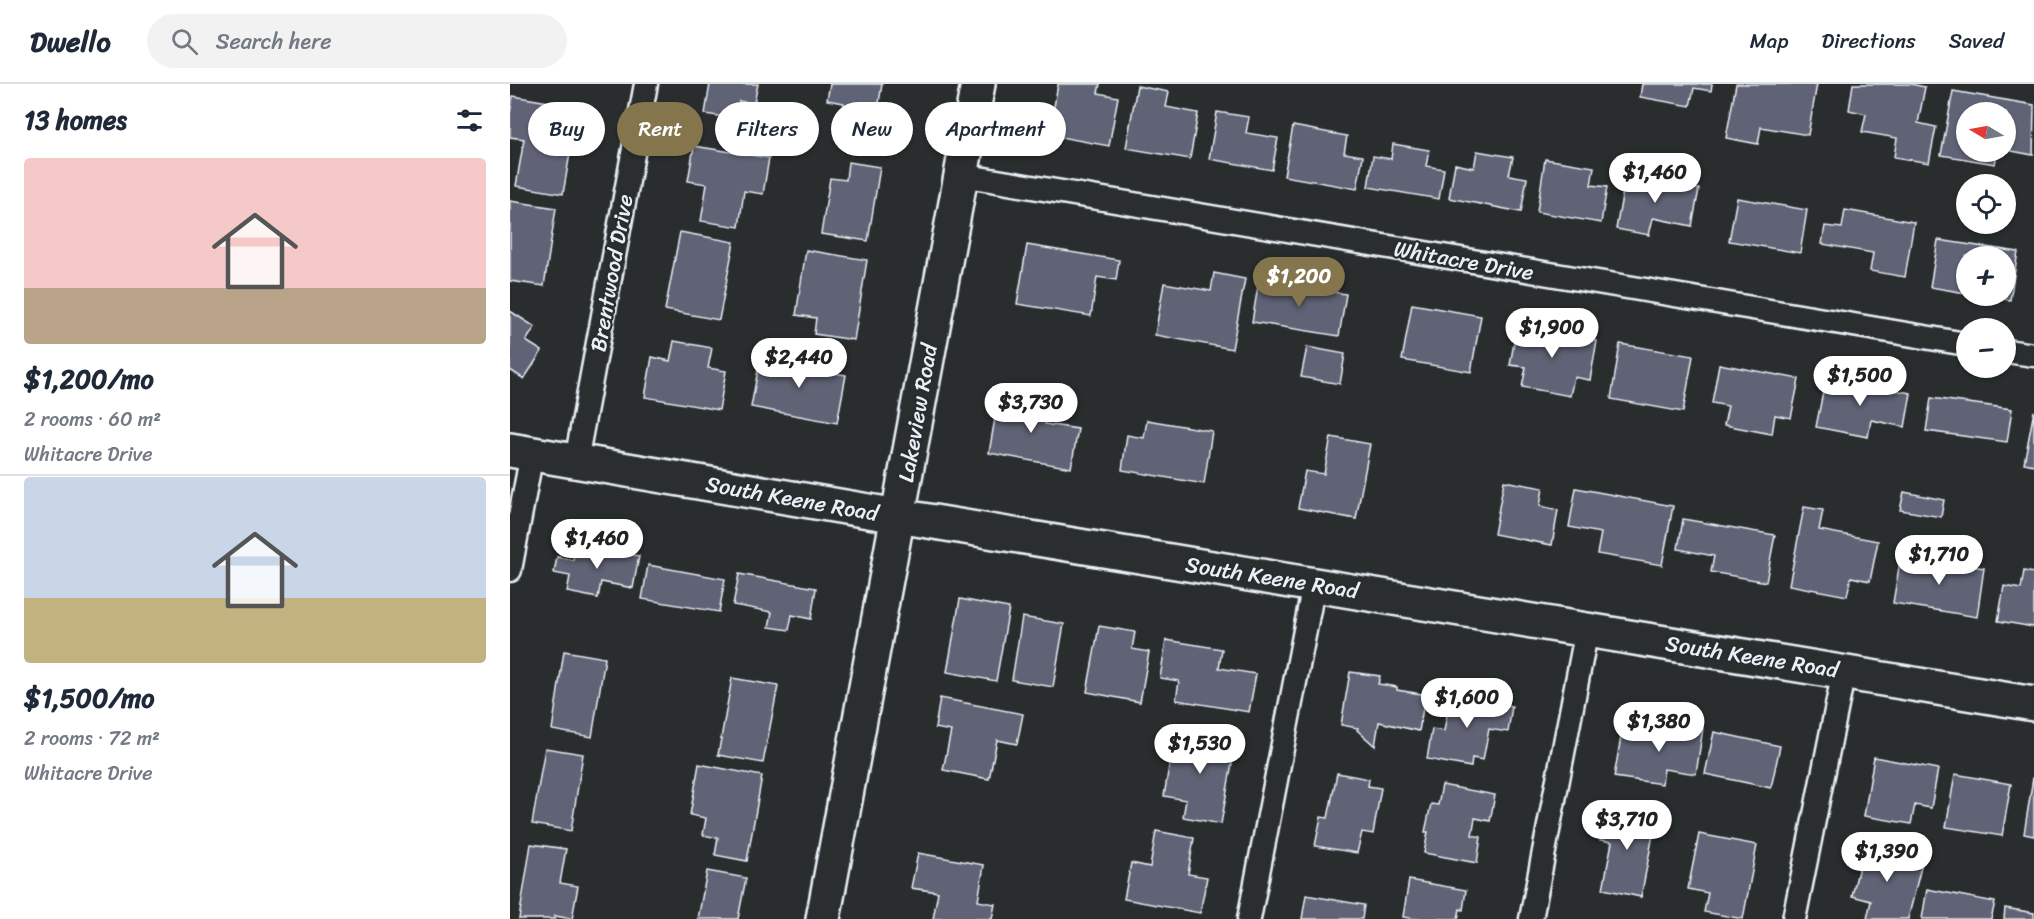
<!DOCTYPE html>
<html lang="en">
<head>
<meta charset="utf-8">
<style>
	body { margin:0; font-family:Sriracha,sans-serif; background:#f2f2f3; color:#1f2937; height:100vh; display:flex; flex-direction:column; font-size:22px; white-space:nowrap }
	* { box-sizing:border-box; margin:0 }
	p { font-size:20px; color:#747a83 }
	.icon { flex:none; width:33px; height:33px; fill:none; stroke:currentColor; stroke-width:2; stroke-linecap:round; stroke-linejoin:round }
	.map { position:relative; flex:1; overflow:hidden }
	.drawer { display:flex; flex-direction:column; background:#fff; width:510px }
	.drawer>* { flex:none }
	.guide { position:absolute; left:18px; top:18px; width:570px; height:54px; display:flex; gap:12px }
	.needle { width:39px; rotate:280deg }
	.tools { position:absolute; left:1446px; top:18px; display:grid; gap:12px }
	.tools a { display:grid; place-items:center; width:60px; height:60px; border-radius:50%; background:#fff; box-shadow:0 2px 4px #0004; font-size:30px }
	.price { position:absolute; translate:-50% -51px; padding:0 14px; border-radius:21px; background:#fff; color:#222; font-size:20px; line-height:39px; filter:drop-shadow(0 2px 3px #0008) }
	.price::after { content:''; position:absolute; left:50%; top:36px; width:18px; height:14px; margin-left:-9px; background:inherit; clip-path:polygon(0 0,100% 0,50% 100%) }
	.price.on { background:#84754c; color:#fff }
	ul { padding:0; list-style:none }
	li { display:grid; align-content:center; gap:12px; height:318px; padding:0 24px }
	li+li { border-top:2px solid #e0e1e3 }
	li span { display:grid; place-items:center; height:186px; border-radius:6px; color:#555 }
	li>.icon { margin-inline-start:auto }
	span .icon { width:108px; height:108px; fill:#fffc; stroke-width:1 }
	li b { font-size:26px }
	h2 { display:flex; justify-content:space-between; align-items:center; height:72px; padding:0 24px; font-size:26px }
	.pill { padding:0 21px; border-radius:27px; background:#fff; box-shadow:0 2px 4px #0004; font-size:21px; line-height:54px }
	.pill.on { background:#84754c; color:#fff }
	header { display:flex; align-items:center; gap:36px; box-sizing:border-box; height:84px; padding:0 30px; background:#fff; border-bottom:2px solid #e0e1e3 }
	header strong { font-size:28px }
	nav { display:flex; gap:33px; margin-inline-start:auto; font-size:21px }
	.search { width:420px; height:54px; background:#f2f2f3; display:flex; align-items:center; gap:15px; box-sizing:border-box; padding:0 21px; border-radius:33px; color:#747a83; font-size:22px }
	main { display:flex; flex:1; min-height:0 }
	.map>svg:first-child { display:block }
</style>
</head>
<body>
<header>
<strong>Dwello</strong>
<div class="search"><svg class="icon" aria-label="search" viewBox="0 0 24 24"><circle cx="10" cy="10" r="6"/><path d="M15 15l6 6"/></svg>Search here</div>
<nav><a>Map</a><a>Directions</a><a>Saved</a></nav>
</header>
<main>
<section class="drawer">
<h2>13 homes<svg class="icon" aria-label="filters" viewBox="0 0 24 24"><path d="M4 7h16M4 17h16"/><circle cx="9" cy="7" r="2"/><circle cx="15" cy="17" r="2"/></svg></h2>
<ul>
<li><span style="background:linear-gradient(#f6c9c9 70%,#b9a48a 0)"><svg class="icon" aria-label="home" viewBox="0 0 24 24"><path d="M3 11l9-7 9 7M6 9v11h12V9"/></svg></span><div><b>$1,200/mo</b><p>2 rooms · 60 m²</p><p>Whitacre Drive</p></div></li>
<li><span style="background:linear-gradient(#c9d6e8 65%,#c2b280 0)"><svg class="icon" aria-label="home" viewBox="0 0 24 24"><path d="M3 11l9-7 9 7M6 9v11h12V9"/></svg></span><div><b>$1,500/mo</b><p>2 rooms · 72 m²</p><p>Whitacre Drive</p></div></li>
</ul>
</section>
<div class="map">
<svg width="1524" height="835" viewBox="0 0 1524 835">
	<rect width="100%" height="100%" fill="#2a2d2e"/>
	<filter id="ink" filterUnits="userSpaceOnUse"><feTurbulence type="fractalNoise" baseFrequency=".0167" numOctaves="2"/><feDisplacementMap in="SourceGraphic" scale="12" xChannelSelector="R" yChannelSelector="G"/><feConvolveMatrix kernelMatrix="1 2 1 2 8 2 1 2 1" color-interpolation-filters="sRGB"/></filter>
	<g filter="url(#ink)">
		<g fill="#606375" stroke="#e8f1f8" stroke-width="1.5">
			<polygon points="200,0 248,0 244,19 229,17 226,35 195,30"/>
			<polygon points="320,0 372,0 368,25 385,28 380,60 328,51 334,19 317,16"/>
			<polygon points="548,0 590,0 588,9 608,13 599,62 539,51"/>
			<polygon points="1132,0 1202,0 1201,7 1184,4 1180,22 1130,13"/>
			<polygon points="1226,0 1307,0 1298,51 1251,43 1248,60 1216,54"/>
			<polygon points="1343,0 1401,0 1415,3 1408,39 1426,43 1419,79 1384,73 1387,54 1352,48 1356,30 1339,26"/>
			<polygon points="627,2 659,8 656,23 688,29 680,75 616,64"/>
			<polygon points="1443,7 1524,21 1523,71 1496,66 1496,28 1456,28 1456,68 1487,68 1485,80 1431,71"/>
			<polygon points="3,12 68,23 53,110 6,102 14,55 0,53 0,30"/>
			<polygon points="707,28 739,33 736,49 768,54 762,86 699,75"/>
			<polygon points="783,42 837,52 834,69 853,72 847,105 774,92"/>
			<polygon points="883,60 919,66 916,82 934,85 929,115 858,103 863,72 881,75"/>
			<polygon points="184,62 259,74 253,110 234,107 229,143 191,137 197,100 178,97"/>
			<polygon points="967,67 1003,73 999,91 1017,94 1011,128 939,114 945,80 964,84"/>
			<polygon points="1035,75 1084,83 1081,101 1097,103 1091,139 1027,128"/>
			<polygon points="338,78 370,83 358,157 311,150 320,94 336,96"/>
			<polygon points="1116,91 1189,105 1182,142 1143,134 1139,151 1106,145"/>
			<polygon points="1227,114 1297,126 1290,169 1219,157"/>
			<polygon points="0,117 46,124 34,202 0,197"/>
			<polygon points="1335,126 1404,138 1395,193 1360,187 1363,169 1312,160 1315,142 1332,144"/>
			<polygon points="170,148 224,158 209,236 155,226"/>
			<polygon points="1428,156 1508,168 1500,216 1471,212 1496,212 1496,172 1456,172 1456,209 1420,203"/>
			<polygon points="517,161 609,176 606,196 587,193 581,232 507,220"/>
			<polygon points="296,166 357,176 344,256 304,250 306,234 286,231"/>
			<polygon points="704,189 735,195 722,265 645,251 654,199 701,207"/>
			<polygon points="749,196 836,210 829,252 742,238"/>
			<polygon points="902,220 971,232 961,288 892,276"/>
			<polygon points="0,227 25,243 16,257 32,267 14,295 0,286"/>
			<polygon points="1007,241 1087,257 1080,296 1064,293 1060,312 1012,303 1016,283 1000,281"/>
			<polygon points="164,257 202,264 198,284 216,287 209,326 135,313 142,273 160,277"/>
			<polygon points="1110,260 1183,272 1173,328 1101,315"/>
			<polygon points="797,263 835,270 830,300 791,293"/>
			<polygon points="287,265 304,269 301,285 336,291 327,339 241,323 250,275 284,281"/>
			<polygon points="1209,280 1289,295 1281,334 1265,331 1262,350 1214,341 1218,322 1202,319"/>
			<polygon points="1316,293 1401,309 1395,343 1361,336 1358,353 1306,343"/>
			<polygon points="489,311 538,320 535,340 568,345 561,384 479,369"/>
			<polygon points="1421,314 1502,325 1497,358 1416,347"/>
			<polygon points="1524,327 1524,381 1514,379"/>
			<polygon points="637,336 702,347 694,400 612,386 617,351 634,354"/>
			<polygon points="821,353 860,360 846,435 788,424 795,387 814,390"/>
			<polygon points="994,397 1033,404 1030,422 1048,426 1042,461 984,450"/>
			<polygon points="1066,404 1163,422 1152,481 1087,470 1091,449 1059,443"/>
			<polygon points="1394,408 1434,416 1431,433 1390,426"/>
			<polygon points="1294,423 1313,426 1309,446 1368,457 1360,497 1341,493 1337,512 1279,501"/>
			<polygon points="1173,435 1265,451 1256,498 1201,488 1204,472 1168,465"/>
			<polygon points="66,460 129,472 123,504 91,498 88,514 57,508 60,492 44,489 47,473 63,476"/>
			<polygon points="1391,471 1474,484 1467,533 1383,519"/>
			<polygon points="138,481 215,495 209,528 132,515"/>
			<polygon points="1514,487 1524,489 1524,543 1488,537 1494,502 1511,505"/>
			<polygon points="229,490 306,504 301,535 282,531 279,546 259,543 262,528 223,521"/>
			<polygon points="450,515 499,524 486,597 437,588"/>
			<polygon points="512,533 554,540 543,603 502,596"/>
			<polygon points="589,542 625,548 622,565 639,568 630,618 577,608"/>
			<polygon points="656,556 712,565 709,584 746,590 739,628 666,616 669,597 650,594"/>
			<polygon points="54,567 95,574 82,653 42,646"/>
			<polygon points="840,588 870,592 868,600 887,603 887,606 911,610 911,612 915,613 909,647 869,638 865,662 847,646 848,644 831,641"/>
			<polygon points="222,594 268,602 253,679 208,671"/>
			<polygon points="942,604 967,609 966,615 1002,622 998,648 979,645 973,676 962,674 961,683 917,675 922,645 934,647"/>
			<polygon points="430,614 513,630 507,660 487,656 479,695 433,686 441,647 425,644"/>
			<polygon points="1146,637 1193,644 1186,690 1154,685 1152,700 1104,693 1112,647 1143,652"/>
			<polygon points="665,647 726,657 711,740 673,733 676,716 654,712"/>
			<polygon points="1204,648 1270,662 1261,704 1195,690"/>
			<polygon points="35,664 73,670 61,747 22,740"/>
			<polygon points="1364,673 1428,685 1421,724 1405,721 1401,740 1354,732"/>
			<polygon points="189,680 252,692 237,777 205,771 208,754 193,751 196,734 180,731"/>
			<polygon points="827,689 859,695 858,702 871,704 863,750 852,748 847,769 805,762 811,733 818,734"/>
			<polygon points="1445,690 1501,700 1492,752 1436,743"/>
			<polygon points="1523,694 1524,694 1524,752 1514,750"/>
			<polygon points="932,701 985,711 980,737 965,734 962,751 971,753 967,779 914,769 918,748 915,748 921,720 928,721"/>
			<polygon points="1097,725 1146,735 1131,813 1093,805 1102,758 1090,756"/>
			<polygon points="646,747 684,754 678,790 697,793 690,829 614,815 621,779 640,783"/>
			<polygon points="1189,750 1247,761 1233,835 1194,828 1198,809 1178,805"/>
			<polygon points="21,760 56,765 50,799 68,802 62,835 45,832 45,835 9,835"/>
			<polygon points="1354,761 1413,775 1398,835 1357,835 1361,817 1342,812"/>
			<polygon points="408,769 474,781 468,817 485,820 482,835 423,835 428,808 401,804"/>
			<polygon points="197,787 236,794 228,835 188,835"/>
			<polygon points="899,796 956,806 953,826 950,825 948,835 905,835 893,833"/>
			<polygon points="1417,805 1485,818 1481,835 1412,835"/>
			<polygon points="796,811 854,821 852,835 792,835"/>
			<polygon points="1495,824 1524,829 1524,835 1494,835"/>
		</g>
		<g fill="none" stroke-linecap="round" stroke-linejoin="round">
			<g stroke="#e8f1f8" stroke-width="27">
				<g id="street">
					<polyline points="451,91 1456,260"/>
					<polyline points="1496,267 1524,271"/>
					<polyline points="66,377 136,0"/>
					<polyline points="0,486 22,369"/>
					<polyline points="739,835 804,500"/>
					<polyline points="1021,835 1077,545"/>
					<polyline points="1284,835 1334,587"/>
				</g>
			</g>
			<g stroke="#e8f1f8" stroke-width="38">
				<g id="secondary">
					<polyline points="0,366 388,432 1524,620"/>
					<polyline points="313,835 468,0"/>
				</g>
			</g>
			<use href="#street" stroke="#2a2d2e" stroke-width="22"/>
			<use href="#secondary" stroke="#2a2d2e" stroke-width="33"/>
		</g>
	</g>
	<g text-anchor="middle" stroke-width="4.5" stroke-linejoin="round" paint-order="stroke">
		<g font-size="22" fill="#e8f1f8" stroke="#2a2d2e">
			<text transform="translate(954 176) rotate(10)" y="8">Whitacre Drive</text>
			<text transform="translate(101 189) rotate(-80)" y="8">Brentwood Drive</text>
			<text transform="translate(407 329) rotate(-80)" y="8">Lakeview Road</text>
			<text transform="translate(282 414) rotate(10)" y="8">South Keene Road</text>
			<text transform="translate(762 493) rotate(9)" y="8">South Keene Road</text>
			<text transform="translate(1242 572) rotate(9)" y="8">South Keene Road</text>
		</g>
	</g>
</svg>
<div class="tools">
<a><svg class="needle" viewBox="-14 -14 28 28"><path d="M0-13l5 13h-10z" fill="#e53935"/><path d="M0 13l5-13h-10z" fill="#747a83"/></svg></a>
<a><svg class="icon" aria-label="locate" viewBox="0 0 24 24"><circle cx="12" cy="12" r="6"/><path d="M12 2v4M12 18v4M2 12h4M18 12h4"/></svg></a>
<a>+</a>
<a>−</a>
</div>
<b class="price" style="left:1145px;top:120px">$1,460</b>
<b class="price on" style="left:789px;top:224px">$1,200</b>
<b class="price" style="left:1042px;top:275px">$1,900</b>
<b class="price" style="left:289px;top:305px">$2,440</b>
<b class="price" style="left:1350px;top:323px">$1,500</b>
<b class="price" style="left:521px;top:350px">$3,730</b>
<b class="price" style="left:87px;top:486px">$1,460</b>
<b class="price" style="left:1429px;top:502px">$1,710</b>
<b class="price" style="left:957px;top:645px">$1,600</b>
<b class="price" style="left:1149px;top:669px">$1,380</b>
<b class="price" style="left:690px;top:691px">$1,530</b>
<b class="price" style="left:1117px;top:767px">$3,710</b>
<b class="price" style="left:1377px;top:799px">$1,390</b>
<div class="guide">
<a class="pill">Buy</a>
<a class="pill on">Rent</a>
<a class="pill">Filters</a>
<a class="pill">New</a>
<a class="pill">Apartment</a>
</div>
</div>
</main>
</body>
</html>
